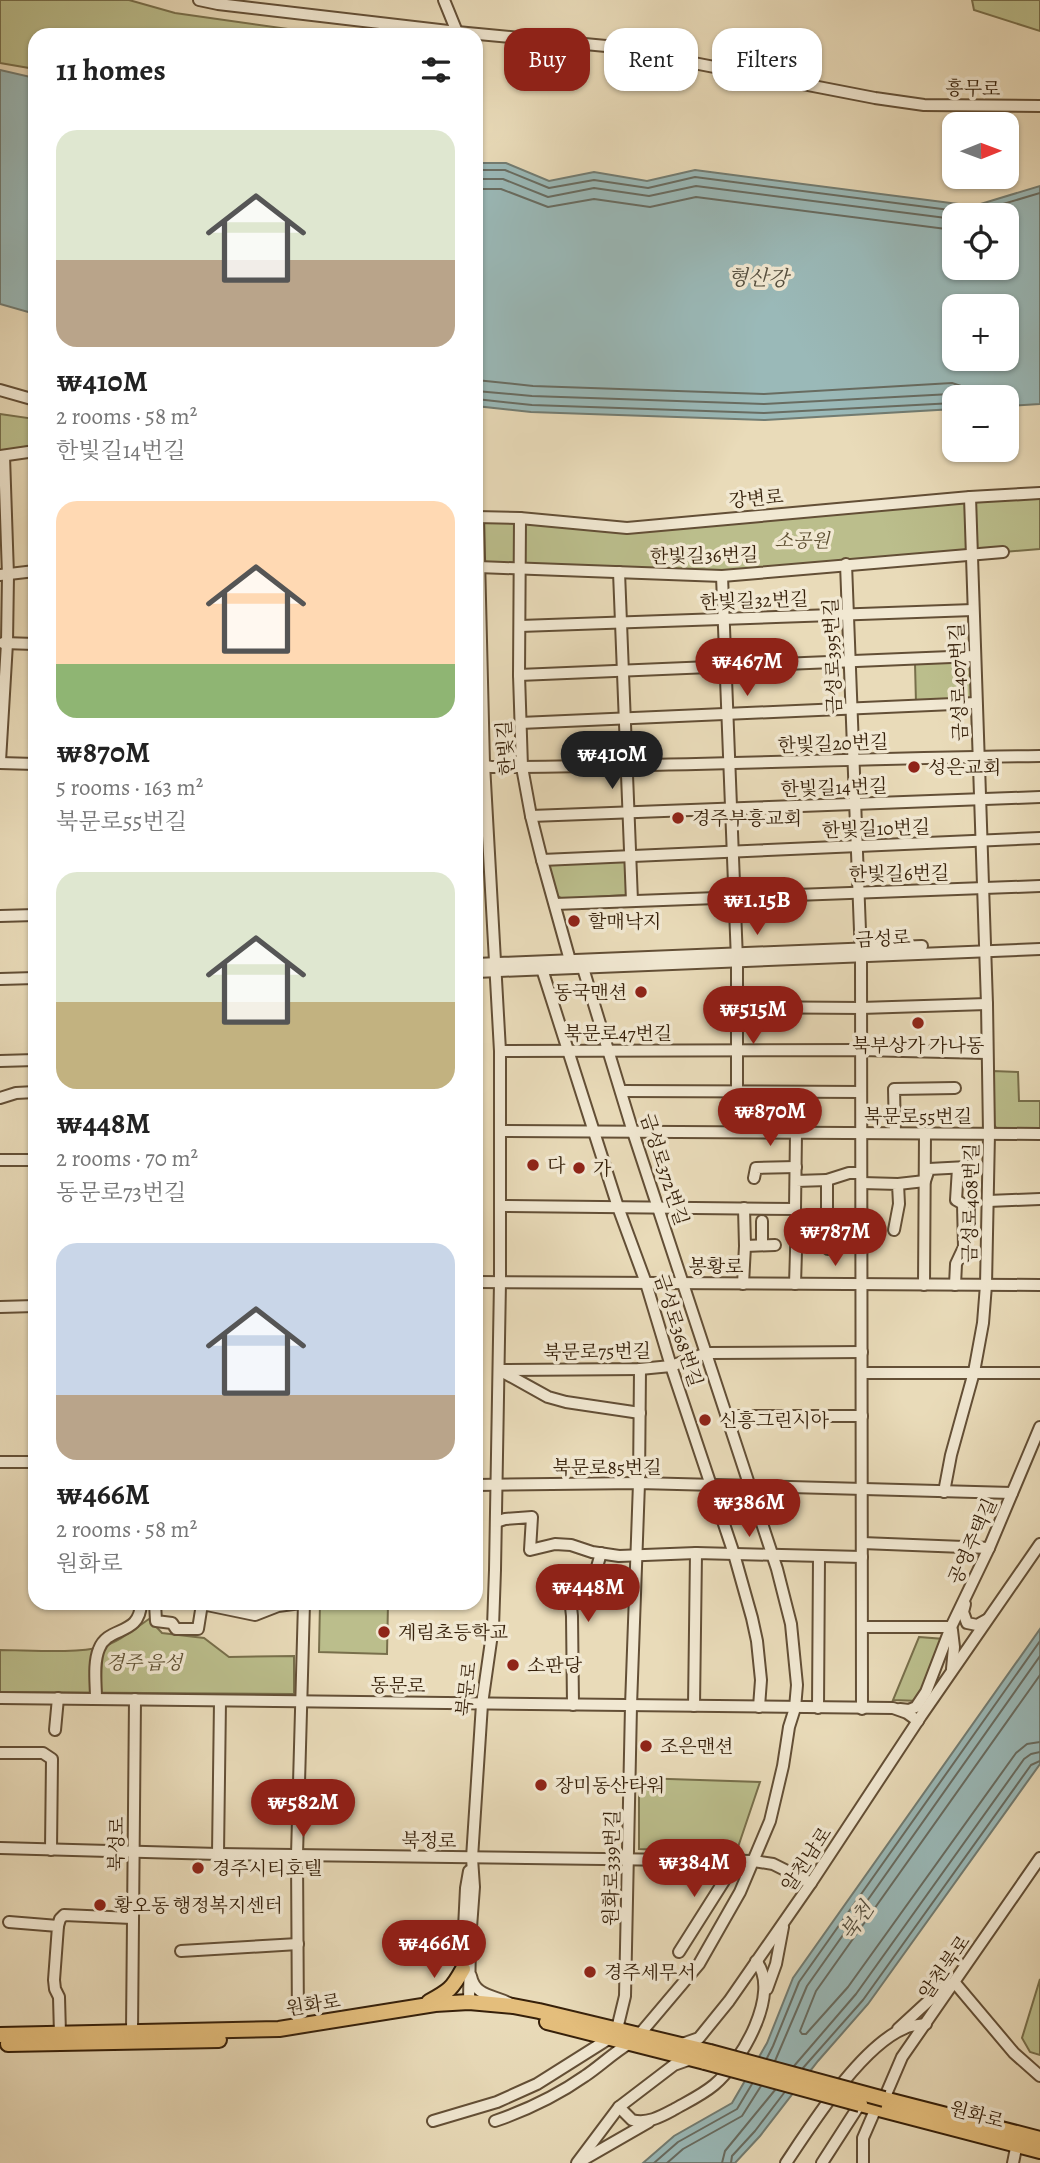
<!DOCTYPE html>
<html lang="en">
<head>
<meta charset="utf-8">
<style>
	body { margin:0; font-family:Alegreya,"Noto Serif KR",serif; background:#f6f6f6; color:#222; height:100vh; display:flex; flex-direction:column; font-size:26px; white-space:nowrap }
	* { box-sizing:border-box; margin:0 }
	p { font-size:23px; color:#767676 }
	.icon { flex:none; width:38px; height:38px; fill:none; stroke:currentColor; stroke-width:2; stroke-linecap:round; stroke-linejoin:round }
	.map { position:relative; flex:1; overflow:hidden }
	.details { position:absolute; left:28px; top:28px; width:455px; height:1582px; display:flex; flex-direction:column; background:#fff; border-radius:21px; box-shadow:0 2px 5px #0004 }
	.details>* { flex:none }
	.banner { position:absolute; left:504px; top:28px; width:430px; height:63px; display:flex; gap:14px }
	.needle { width:46px; rotate:89deg }
	.controls { position:absolute; left:942px; top:112px; display:grid; gap:14px }
	.controls a { display:grid; place-items:center; width:77px; height:77px; border-radius:14px; background:#fff; box-shadow:0 2px 5px #0004; font-size:35px }
	.price { position:absolute; translate:-50% -60px; padding:0 16px; border-radius:24px; background:#8f2418; color:#fff; font-size:23px; line-height:46px; filter:drop-shadow(0 2px 4px #0008) }
	.price::after { content:''; position:absolute; left:50%; top:42px; width:21px; height:16px; margin-left:-10px; background:inherit; clip-path:polygon(0 0,100% 0,50% 100%) }
	.price.selected { background:#222; color:#fff }
	ul { padding:0; list-style:none }
	li { display:grid; align-content:center; gap:14px; height:371px; padding:0 28px }
	li span { display:grid; place-items:center; height:217px; border-radius:21px; color:#555 }
	li>.icon { margin-inline-start:auto }
	span .icon { width:126px; height:126px; fill:#fffc; stroke-width:1 }
	li b { font-size:30px }
	h2 { display:flex; justify-content:space-between; align-items:center; height:84px; padding:0 28px; font-size:30px }
	.pill { padding:0 24px; border-radius:21px; background:#fff; box-shadow:0 2px 5px #0004; font-size:24px; line-height:63px }
	.pill.selected { background:#8f2418; color:#fff }
	.map>svg:first-child { display:block }
</style>
</head>
<body>
<div class="map">
<svg width="1040" height="2163" viewBox="0 0 1040 2163">
	<rect width="100%" height="100%" fill="#e9dbb9"/>
	<filter id="stains"><feTurbulence type="fractalNoise" baseFrequency=".00286" numOctaves="4"/><feColorMatrix values="0 0 0 0 .2 0 0 0 0 .09 0 0 0 0 .02 0 0 0 .5 -.17"/></filter>
	<radialGradient id="worn" r=".72"><stop offset=".6" stop-color="#630" stop-opacity="0"/><stop offset="1" stop-color="#630" stop-opacity=".3"/></radialGradient>
	<g fill="#bbbe8c" stroke="#786f4b" stroke-width="2">
		<polygon points="0,0 129,0 175,13 331,35 35,35 35,69 0,63"/>
		<polygon points="972,0 1040,0 1040,31 974,10"/>
		<polygon points="0,414 35,419 35,447 0,452"/>
		<polygon points="1040,493 1040,549 722,576 479,567 478,517 627,528"/>
		<polygon points="965,661 971,664 972,697 968,702 916,704 915,663"/>
		<polygon points="624,860 627,863 629,892 625,895 563,899 557,896 547,868 551,862"/>
		<polygon points="993,1071 1018,1072 1019,1101 1040,1101 1040,1130 997,1129 993,1123"/>
		<polygon points="320,1603 388,1603 387,1654 319,1652"/>
		<path d="M149,1619l13,14 42,5 25,19 65,-1v38l-294,-2v-42c27,0 76,4 101,-3 18,-5 33,-18 48,-28z"/>
		<polygon points="919,1637 944,1639 919,1701 893,1700"/>
		<polygon points="639,1778 760,1782 736,1853 639,1849"/>
		<polygon points="1040,1979 1040,2055 1030,2052 1022,2038"/>
	</g>
	<g fill="#9ab9b8" stroke="#727c72" stroke-width="2" fill-rule="evenodd">
		<polygon points="0,70 35,78 35,314 0,304"/>
		<path d="M476,163h30l43,18 45,-9 53,9 48,-11 279,36 66,-20v218l-34,2v-9h-52v12l-189,11 -234,-8 -55,-6zM954,215h52v53h-52zM1006,306v53h-52v-53z"/>
		<polygon points="1040,1629 1040,1764 868,2004 818,2061 760,2136 735,2163 643,2163 674,2136 732,2103 767,2043 793,1978"/>
	</g>
	<g fill="none" stroke-linecap="round" stroke-linejoin="round">
		<g stroke="#686c61" stroke-width="2">
			<polyline points="476,170 505,170 549,188 594,180 648,188 695,177 973,213 1040,193"/>
			<polyline points="476,179 503,179 548,197 594,188 649,196 696,186 954,219"/>
			<polyline points="476,189 501,189 548,207 594,199 650,207 696,197 954,230"/>
			<polyline points="476,380 533,386 764,394 952,383 967,388 976,397"/>
			<polyline points="476,391 532,396 764,404 951,394 962,397"/>
			<polyline points="476,399 532,405 764,413 954,403"/>
			<polyline points="1040,1675 816,1991 800,2031 802,2034 806,2034 848,1987 1016,1753 1027,1744 1040,1742"/>
			<polyline points="767,2058 773,2046 799,1982 1040,1641"/>
			<polyline points="775,2061 807,1986 1040,1656"/>
			<polyline points="794,2066 856,1994 1024,1759 1031,1754 1040,1752"/>
			<polyline points="803,2068 863,2000 1031,1765 1040,1761"/>
			<polyline points="654,2163 678,2142 737,2109 752,2084"/>
			<polyline points="667,2163 683,2149 742,2116 761,2086"/>
			<polyline points="722,2163 725,2151 775,2090"/>
			<polyline points="731,2163 732,2156 755,2131 784,2093"/>
		</g>
		<g stroke="#634f36" stroke-width="14">
			<g id="minor">
				<polyline points="199,0 218,4 457,32 606,46 875,98 924,105 1040,106"/>
				<polyline points="444,0 457,32"/>
				<polyline points="0,390 35,400"/>
				<polyline points="0,456 35,451"/>
				<polyline points="476,517 520,518 627,528 970,497 1040,493"/>
				<polyline points="520,518 519,675 522,767 531,816 542,860 571,964"/>
				<polyline points="846,564 861,957 862,1709"/>
				<polyline points="478,567 722,576 1003,552"/>
				<polyline points="619,572 632,901"/>
				<polyline points="0,575 35,571"/>
				<polyline points="722,576 737,960 737,1132"/>
				<polyline points="520,626 973,610"/>
				<polyline points="3,643 35,644"/>
				<polyline points="519,675 975,656"/>
				<polyline points="520,723 976,703"/>
				<polyline points="0,761 7,643 8,575 4,456"/>
				<polyline points="0,763 35,764"/>
				<path d="M476,764l15,3c183,0 366,-9 549,-11"/>
				<polyline points="531,816 1040,797"/>
				<polyline points="542,860 1040,838"/>
				<polyline points="555,904 1040,886"/>
				<polyline points="0,916 35,915"/>
				<polyline points="476,964 922,946"/>
				<polyline points="583,968 633,1132 777,1569 791,1624 797,1685 795,1708 789,1727 783,1766 770,1821 740,1892 699,1964 639,2035"/>
				<polyline points="542,969 618,1207 646,1283 671,1366 734,1554 752,1618 757,1641 761,1680 759,1707"/>
				<polyline points="476,972 1040,949"/>
				<polyline points="0,979 35,978"/>
				<polyline points="737,1007 861,1008 987,1004"/>
				<polyline points="500,1051 861,1050 987,1053"/>
				<polyline points="0,1061 35,1060"/>
				<polyline points="621,1091 861,1092"/>
				<polyline points="0,1098 16,1093 35,1092"/>
				<polyline points="501,1131 1040,1134"/>
				<polyline points="895,1133 894,1089 955,1088"/>
				<polyline points="0,1160 35,1160"/>
				<polyline points="754,1178 756,1168 796,1167"/>
				<polyline points="827,1180 849,1173 861,1173"/>
				<polyline points="796,1181 827,1180 827,1217 797,1218 795,1209 796,1133"/>
				<polyline points="862,1183 898,1184 899,1204 894,1230"/>
				<polyline points="898,1184 925,1181 929,1169 967,1167"/>
				<polyline points="988,1201 1040,1199"/>
				<polyline points="500,1206 795,1209"/>
				<polyline points="744,1208 745,1246 775,1245"/>
				<polyline points="476,1211 476,1246"/>
				<polyline points="827,1217 828,1249"/>
				<polyline points="762,1221 762,1245"/>
				<polyline points="476,1282 1040,1285"/>
				<polyline points="743,1284 745,1246"/>
				<polyline points="795,1284 797,1218"/>
				<polyline points="924,1285 925,1133"/>
				<polyline points="955,1285 956,1264 964,1247 963,1204 956,1200 958,1168"/>
				<polyline points="0,1307 35,1306"/>
				<polyline points="499,1370 640,1369 671,1366 707,1353 862,1352"/>
				<polyline points="501,1371 548,1397 566,1402 640,1413"/>
				<polyline points="862,1373 1040,1373"/>
				<polyline points="728,1416 862,1416"/>
				<polyline points="0,1462 35,1462"/>
				<polyline points="476,1485 639,1483 1012,1493"/>
				<polyline points="944,1492 951,1455 974,1372 983,1323 986,1285 989,1133 987,1004 970,497"/>
				<polyline points="496,1522 505,1519 532,1517 530,1550 555,1544 571,1545 592,1552 619,1556 696,1553 862,1557"/>
				<polyline points="862,1543 989,1548"/>
				<polyline points="155,1603 156,1621 172,1623 176,1629 198,1629 202,1604 255,1615 278,1606 301,1603"/>
				<polyline points="965,1604 963,1612 967,1623 977,1625 986,1620"/>
				<polyline points="862,1627 951,1627"/>
				<polyline points="952,1630 954,1647 952,1669"/>
				<polyline points="0,1698 893,1708 907,1713 918,1721"/>
				<path d="M96,1699c0,-15 -3,-36 3,-50 9,-24 41,-12 42,-46"/>
				<polyline points="573,1705 572,1616 569,1589 572,1582 595,1574 601,1553"/>
				<polyline points="694,1706 696,1553"/>
				<polyline points="818,1708 819,1557"/>
				<polyline points="900,1709 909,1710 916,1707 926,1692 951,1627 989,1548 1040,1427"/>
				<polyline points="55,1730 58,1698"/>
				<polyline points="0,1753 43,1753 52,1759 51,1850"/>
				<polyline points="0,1848 218,1854 754,1861 773,1864 811,1883"/>
				<polyline points="218,1854 220,1701"/>
				<polyline points="9,1922 58,1926 54,1980 55,1989 59,1997 60,2034"/>
				<polyline points="58,1926 60,1919 64,1915 132,1918"/>
				<polyline points="464,1928 466,1888 469,1871"/>
				<polyline points="181,1951 298,1944"/>
				<polyline points="679,1952 724,1881 734,1860"/>
				<path d="M471,1976c4,20 22,19 38,27"/>
				<polyline points="955,1983 1014,2053 1040,2076"/>
				<polyline points="767,1989 776,1964 783,1927"/>
				<polyline points="469,2002 470,1941 474,1887 472,1858 482,1704 493,1627 495,1570 500,1282 500,1051 484,764 478,517"/>
				<polyline points="298,2027 297,1855 304,1603"/>
				<polyline points="617,2029 625,1996 631,1706 639,1483 640,1369"/>
				<polyline points="898,2029 948,1983"/>
				<polyline points="132,2032 135,1699"/>
				<polyline points="682,2044 699,2038 729,2001 811,1883 921,1716 1040,1544"/>
				<polyline points="884,2099 902,2057 1040,1858"/>
				<path d="M619,2107l13,13c15,4 28,-3 41,-10 14,-8 29,-15 41,-25 27,-22 68,-93 42,-124"/>
				<polyline points="433,2121 497,2102 537,2084 610,2038"/>
				<path d="M495,2121c32,-11 63,-26 90,-45 15,-10 28,-23 45,-33"/>
				<polyline points="581,2161 649,2122"/>
				<polyline points="577,2163 619,2107 674,2065 691,2059"/>
				<path d="M786,2163c26,-39 75,-117 119,-135 6,-3 14,-3 21,-4"/>
				<polyline points="822,2163 860,2104"/>
				<polyline points="863,2163 863,2138 876,2108"/>
				<polyline points="1013,2163 1018,2138"/>
			</g>
		</g>
		<g stroke="#36200a" stroke-width="18">
			<g id="major">
				<path d="M429,2002c20,-11 23,-13 34,-33"/>
				<polyline points="547,2022 705,2062"/>
				<polyline points="0,2035 279,2029 435,2004 469,2002 513,2006 539,2011 710,2052"/>
				<polyline points="8,2044 219,2040"/>
				<polyline points="884,2099 1040,2139"/>
				<polyline points="860,2104 1040,2151"/>
			</g>
		</g>
		<use href="#minor" stroke="#f1e8d2" stroke-width="10"/>
		<use href="#major" stroke="#e4be7c" stroke-width="14"/>
		<g stroke="#36200a" stroke-width="18" stroke-linecap="butt">
			<g id="major-bridge">
				<polyline points="710,2052 884,2099"/>
				<polyline points="705,2062 860,2104"/>
			</g>
		</g>
		<use href="#major-bridge" stroke="#e4be7c" stroke-width="14"/>
	</g>
	<g fill="#8f2418" stroke="#f1e8d2" stroke-width="2.5">
		<circle cx="914" cy="767" r="7"/>
		<circle cx="678" cy="818" r="7"/>
		<circle cx="574" cy="921" r="7"/>
		<circle cx="641" cy="992" r="7"/>
		<circle cx="918" cy="1023" r="7"/>
		<circle cx="533" cy="1165" r="7"/>
		<circle cx="579" cy="1168" r="7"/>
		<circle cx="705" cy="1420" r="7"/>
		<circle cx="384" cy="1632" r="7"/>
		<circle cx="513" cy="1665" r="7"/>
		<circle cx="646" cy="1746" r="7"/>
		<circle cx="541" cy="1785" r="7"/>
		<circle cx="198" cy="1868" r="7"/>
		<circle cx="100" cy="1905" r="7"/>
		<circle cx="590" cy="1972" r="7"/>
	</g>
	<g text-anchor="middle" stroke-width="7" stroke-linejoin="round" paint-order="stroke">
		<g font-size="19" fill="#36200a" stroke="#f1e8d2">
			<text transform="translate(973 88) rotate(1)" y="7">흥무로</text>
			<text transform="translate(756 498) rotate(-5)" y="7">강변로</text>
			<text transform="translate(704 555) rotate(-1)" y="7">한빛길36번길</text>
			<text transform="translate(754 600) rotate(-2)" y="7">한빛길32번길</text>
			<text transform="translate(832 656) rotate(-92)" y="7">금성로395번길</text>
			<text transform="translate(958 682) rotate(-92)" y="7">금성로407번길</text>
			<text transform="translate(833 743) rotate(-2)" y="7">한빛길20번길</text>
			<text transform="translate(505 748) rotate(-94)" y="7">한빛길</text>
			<text transform="translate(834 787) rotate(-2)" y="7">한빛길14번길</text>
			<text transform="translate(876 828) rotate(-2)" y="7">한빛길10번길</text>
			<text transform="translate(899 873) rotate(-1)" y="7">한빛길6번길</text>
			<text transform="translate(883 938) rotate(-3)" y="7">금성로</text>
			<text x="618" y="1040">북문로47번길</text>
			<text x="918" y="1123">북문로55번길</text>
			<text transform="translate(665 1169) rotate(72)" y="7">금성로372번길</text>
			<text transform="translate(970 1203) rotate(-89)" y="7">금성로408번길</text>
			<text x="716" y="1273">봉황로</text>
			<text transform="translate(679 1330) rotate(72)" y="7">금성로368번길</text>
			<text transform="translate(597 1351) rotate(-1)" y="7">북문로75번길</text>
			<text x="607" y="1474">북문로85번길</text>
			<text transform="translate(972 1541) rotate(-66)" y="7">공영주택길</text>
			<text transform="translate(398 1685) rotate(1)" y="7">동문로</text>
			<text transform="translate(466 1689) rotate(-83)" y="7">북문로</text>
			<text transform="translate(429 1840) rotate(1)" y="7">북정로</text>
			<text transform="translate(116 1844) rotate(-89)" y="7">북성로</text>
			<text transform="translate(806 1859) rotate(-56)" y="7">알천남로</text>
			<text transform="translate(611 1868) rotate(-89)" y="7">원화로339번길</text>
			<text transform="translate(944 1967) rotate(-55)" y="7">알천북로</text>
			<text transform="translate(313 2004) rotate(-9)" y="7">원화로</text>
			<text transform="translate(977 2114) rotate(15)" y="7">원화로</text>
		</g>
		<g font-size="19" font-style="italic" fill="#5e4f31" stroke="#f1e8d2">
			<text x="802" y="547">소공원</text>
			<text x="144" y="1669">경주 읍성</text>
		</g>
		<g font-size="19" fill="#36200a" stroke="#f1e8d2" text-anchor="start">
			<text x="928" y="774">성은교회</text>
			<text x="692" y="825">경주부흥교회</text>
			<text x="588" y="928">할매낙지</text>
			<text x="627" y="999" text-anchor="end">동국맨션</text>
			<text x="918" y="1052" text-anchor="middle">북부상가 가나동</text>
			<text x="547" y="1172">다</text>
			<text x="593" y="1175">가</text>
			<text x="719" y="1427">신흥그린시아</text>
			<text x="398" y="1639">계림초등학교</text>
			<text x="527" y="1672">소판당</text>
			<text x="660" y="1753">조은맨션</text>
			<text x="555" y="1792">장미동산타워</text>
			<text x="212" y="1875">경주시티호텔</text>
			<text x="114" y="1912">황오동 행정복지센터</text>
			<text x="604" y="1979">경주세무서</text>
		</g>
		<g font-size="21" font-style="italic" fill="#544e3e" stroke="#f1e8d2">
			<text transform="translate(758 278) rotate(1)" y="7">형산강</text>
			<text transform="translate(857 1921) rotate(-55)" y="7">북천</text>
		</g>
	</g>
	<rect width="100%" height="100%" filter="url(#stains)"/>
	<rect width="100%" height="100%" fill="url(#worn)"/>
</svg>
<div class="controls">
<a><svg class="needle" viewBox="-14 -14 28 28"><path d="M0-13l5 13h-10z" fill="#e53935"/><path d="M0 13l5-13h-10z" fill="#767676"/></svg></a>
<a><svg class="icon" aria-label="locate" viewBox="0 0 24 24"><circle cx="12" cy="12" r="6"/><path d="M12 2v4M12 18v4M2 12h4M18 12h4"/></svg></a>
<a>+</a>
<a>−</a>
</div>
<b class="price" style="left:747px;top:698px">₩467M</b>
<b class="price selected" style="left:612px;top:791px">₩410M</b>
<b class="price" style="left:757px;top:937px">₩1.15B</b>
<b class="price" style="left:753px;top:1046px">₩515M</b>
<b class="price" style="left:770px;top:1148px">₩870M</b>
<b class="price" style="left:835px;top:1268px">₩787M</b>
<b class="price" style="left:749px;top:1539px">₩386M</b>
<b class="price" style="left:588px;top:1624px">₩448M</b>
<b class="price" style="left:303px;top:1839px">₩582M</b>
<b class="price" style="left:694px;top:1899px">₩384M</b>
<b class="price" style="left:434px;top:1980px">₩466M</b>
<div class="banner">
<a class="pill selected">Buy</a>
<a class="pill">Rent</a>
<a class="pill">Filters</a>
</div>
<section class="details">
<h2>11 homes<svg class="icon" aria-label="filters" viewBox="0 0 24 24"><path d="M4 7h16M4 17h16"/><circle cx="9" cy="7" r="2"/><circle cx="15" cy="17" r="2"/></svg></h2>
<ul>
<li><span style="background:linear-gradient(#dfe7d0 60%,#b9a48a 0)"><svg class="icon" aria-label="home" viewBox="0 0 24 24"><path d="M3 11l9-7 9 7M6 9v11h12V9"/></svg></span><div><b>₩410M</b><p>2 rooms · 58 m²</p><p>한빛길14번길</p></div></li>
<li><span style="background:linear-gradient(#ffd9b3 75%,#8fb573 0)"><svg class="icon" aria-label="home" viewBox="0 0 24 24"><path d="M3 11l9-7 9 7M6 9v11h12V9"/></svg></span><div><b>₩870M</b><p>5 rooms · 163 m²</p><p>북문로55번길</p></div></li>
<li><span style="background:linear-gradient(#dfe7d0 60%,#c2b280 0)"><svg class="icon" aria-label="home" viewBox="0 0 24 24"><path d="M3 11l9-7 9 7M6 9v11h12V9"/></svg></span><div><b>₩448M</b><p>2 rooms · 70 m²</p><p>동문로73번길</p></div></li>
<li><span style="background:linear-gradient(#c9d6e8 70%,#b9a48a 0)"><svg class="icon" aria-label="home" viewBox="0 0 24 24"><path d="M3 11l9-7 9 7M6 9v11h12V9"/></svg></span><div><b>₩466M</b><p>2 rooms · 58 m²</p><p>원화로</p></div></li>
</ul>
</section>
</div>
</body>
</html>
